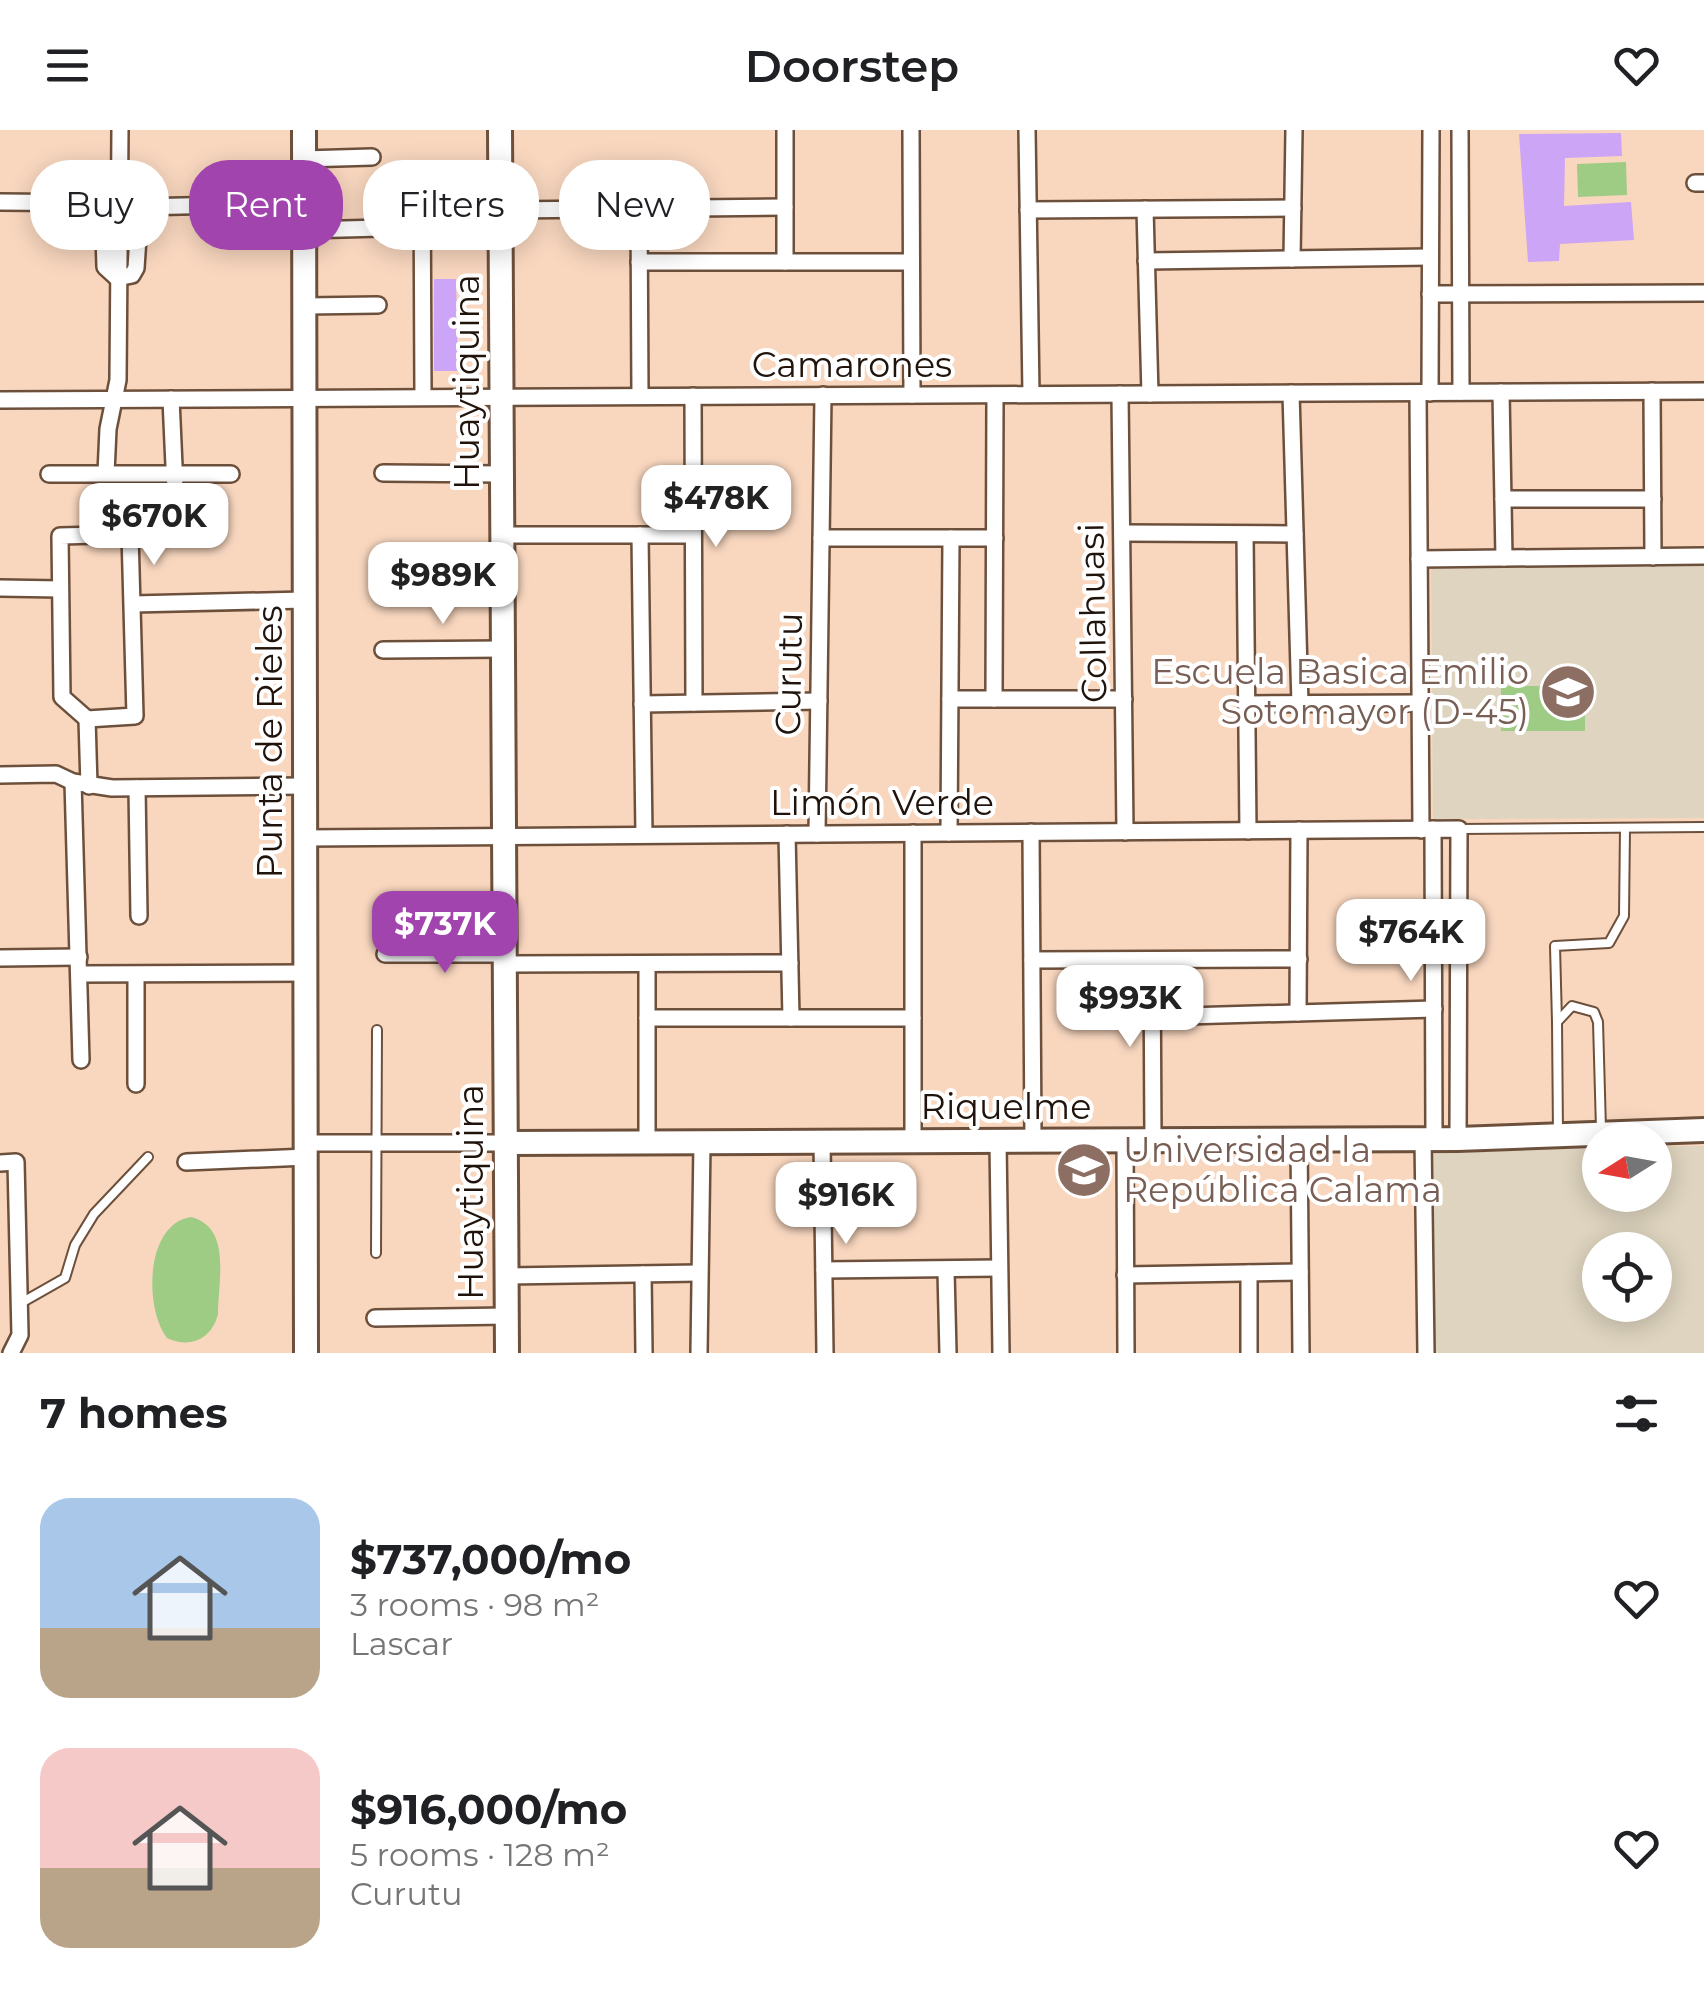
<!DOCTYPE html>
<html lang="en">
<head>
<meta charset="utf-8">
<style>
	body { margin:0; font-family:Montserrat,sans-serif; background:#f2f2f2; color:#202124; height:100vh; display:flex; flex-direction:column; font-size:38px; white-space:nowrap }
	* { box-sizing:border-box; margin:0 }
	p { font-size:32px; color:#757577 }
	.icon { flex:none; width:55px; height:55px; fill:none; stroke:currentColor; stroke-width:2; stroke-linecap:round; stroke-linejoin:round }
	.map { position:relative; height:1223px; overflow:hidden }
	.drawer { display:flex; flex-direction:column; background:#fff; flex:1 }
	.drawer>* { flex:none }
	.top-card { position:absolute; left:30px; top:30px; width:1000px; height:90px; display:flex; gap:20px }
	.needle { width:65px; rotate:259deg }
	.fabs { position:absolute; left:1582px; top:992px; display:grid; gap:20px }
	.fabs a { display:grid; place-items:center; width:90px; height:90px; border-radius:50%; background:#fff; box-shadow:0 5px 25px #0003; font-size:50px }
	.price { position:absolute; translate:-50% -85px; padding:0 22px; border-radius:20px; background:#fff; color:#222; font-size:32px; line-height:65px; filter:drop-shadow(0 2px 5px #0008) }
	.price::after { content:''; position:absolute; left:50%; top:60px; width:30px; height:22px; margin-left:-15px; background:inherit; clip-path:polygon(0 0,100% 0,50% 100%) }
	.price.selected { background:#a144ae; color:#fff }
	ul { padding:0; list-style:none }
	li { display:flex; align-items:center; gap:30px; height:250px; padding:0 40px }
	li span { display:grid; place-items:center; flex:none; width:280px; height:200px; border-radius:30px; color:#555 }
	li>.icon { margin-inline-start:auto }
	span .icon { width:120px; height:120px; fill:#fffc; stroke-width:1 }
	li b { font-size:42px }
	h2 { display:flex; justify-content:space-between; align-items:center; height:120px; padding:0 40px; font-size:42px }
	.tag { padding:0 35px; border-radius:40px; background:#fff; box-shadow:0 5px 25px #0003; font-size:35px; line-height:90px }
	.tag.selected { background:#a144ae; color:#fff }
	header { display:flex; justify-content:space-between; align-items:center; height:130px; padding:0 40px; background:#fff; font-size:45px; font-weight:600 }
	.map>svg:first-child { display:block }
</style>
</head>
<body>
<header><svg class="icon" aria-label="menu" viewBox="0 0 24 24"><path d="M4 6h16M4 12h16M4 18h16"/></svg>Doorstep<svg class="icon" aria-label="heart" viewBox="0 0 24 24"><path d="M12 20l-8-8c-3-5 5-10 8-4 3-6 11-1 8 4z"/></svg></header>
<div class="map">
<svg width="1704" height="1223" viewBox="0 0 1704 1223">
	<rect width="100%" height="100%" fill="#f9d7bf"/>
	<g fill="#ded4bf" fill-rule="evenodd">
		<polygon points="1704,434 1704,688 1433,689 1431,435"/>
		<path d="M1429,1014l171,1v50h55v-49h49v207h-271zM1600,1120h55v55h-55z"/>
	</g>
	<g fill="#9ecc85">
		<polygon points="1626,32 1627,65 1578,67 1577,34"/>
		<rect x="1501" y="556" width="84" height="45"/>
		<path d="M191,1087c41,10 27,64 27,97 -6,25 -28,35 -51,24 -23,-30 -22,-114 24,-121z"/>
	</g>
	<g fill="#cca5f6">
		<polygon points="1621,3 1622,26 1565,28 1564,76 1631,72 1634,110 1560,114 1559,131 1528,132 1519,4"/>
		<polygon points="434,149 456,149 458,241 434,241"/>
	</g>
	<g fill="none" stroke-linecap="round" stroke-linejoin="round">
		<g stroke="#6d503c" stroke-width="12">
			<g id="lane">
				<polyline points="1459,699 1704,697"/>
				<polyline points="1557,892 1555,816 1609,813 1624,786 1625,698"/>
				<polyline points="1558,1004 1557,892 1572,876 1594,882 1598,892 1601,999"/>
				<polyline points="376,1123 377,900"/>
				<polyline points="21,1173 65,1148 75,1115 94,1084 148,1027"/>
			</g>
		</g>
		<g stroke="#6d503c" stroke-width="20">
			<g id="street">
				<polyline points="785,0 785,132"/>
				<polyline points="911,0 912,265"/>
				<polyline points="1027,0 1031,264"/>
				<polyline points="1460,0 1461,262"/>
				<polyline points="304,29 372,27"/>
				<polyline points="422,40 423,267"/>
				<polyline points="1695,53 1704,53"/>
				<polyline points="0,72 103,73 105,137 117,148 132,145 136,138 140,77 305,73"/>
				<polyline points="639,78 640,266"/>
				<polyline points="1145,79 1150,264"/>
				<polyline points="501,80 785,77"/>
				<polyline points="1028,80 1293,78"/>
				<polyline points="305,100 381,98"/>
				<polyline points="1292,129 1294,0"/>
				<polyline points="1146,131 1430,127"/>
				<polyline points="639,132 911,132"/>
				<polyline points="1430,164 1704,163"/>
				<polyline points="305,176 378,175"/>
				<polyline points="1652,261 1653,427"/>
				<polyline points="1501,262 1504,428"/>
				<polyline points="1291,263 1300,574"/>
				<polyline points="1418,263 1421,700"/>
				<polyline points="1430,263 1431,0"/>
				<polyline points="1120,264 1125,702"/>
				<polyline points="693,266 694,573"/>
				<polyline points="0,270 1704,261"/>
				<polyline points="106,343 108,299 118,250 120,0"/>
				<polyline points="383,343 502,344"/>
				<polyline points="49,344 231,344"/>
				<polyline points="1503,369 1653,369"/>
				<polyline points="1122,403 1295,404"/>
				<polyline points="130,404 135,586 87,589 62,567 60,406 177,403 171,269"/>
				<polyline points="1245,404 1248,701"/>
				<polyline points="502,405 693,405"/>
				<polyline points="640,405 644,705"/>
				<polyline points="821,408 995,408"/>
				<polyline points="1419,429 1704,426"/>
				<polyline points="0,458 60,459"/>
				<polyline points="133,474 304,470"/>
				<polyline points="383,520 503,519"/>
				<polyline points="950,569 1124,569"/>
				<polyline points="994,569 995,265"/>
				<polyline points="642,574 819,571"/>
				<polyline points="1247,574 1420,573"/>
				<polyline points="87,589 89,656"/>
				<polyline points="0,645 56,644 73,652 112,658 305,656"/>
				<polyline points="73,652 81,930"/>
				<polyline points="137,658 139,786"/>
				<polyline points="1433,699 1434,1009"/>
				<polyline points="1031,702 1033,1012"/>
				<polyline points="913,703 913,1012"/>
				<polyline points="949,703 951,408"/>
				<polyline points="787,704 791,888"/>
				<polyline points="817,704 823,265"/>
				<polyline points="305,708 1459,699 1458,1009"/>
				<polyline points="385,824 505,824"/>
				<polyline points="0,828 79,827"/>
				<polyline points="1032,830 1299,829"/>
				<polyline points="1152,830 1153,1011"/>
				<polyline points="505,834 790,833"/>
				<polyline points="80,844 306,843"/>
				<polyline points="1298,883 1299,700"/>
				<polyline points="1152,887 1434,879"/>
				<polyline points="647,888 913,888"/>
				<polyline points="136,954 136,845"/>
				<polyline points="1423,1009 1426,1223"/>
				<polyline points="1299,1010 1301,1223"/>
				<polyline points="1125,1011 1126,1223"/>
				<polyline points="822,1012 825,1223"/>
				<polyline points="998,1012 1001,1223"/>
				<polyline points="307,1013 505,1013"/>
				<polyline points="647,1013 647,834"/>
				<polyline points="186,1032 307,1027"/>
				<polyline points="0,1033 16,1032 20,1205 11,1223"/>
				<polyline points="824,1140 999,1138"/>
				<polyline points="946,1141 948,1223"/>
				<polyline points="1249,1143 1249,1223"/>
				<polyline points="643,1144 644,1223"/>
				<polyline points="1125,1145 1300,1142"/>
				<polyline points="507,1146 699,1143"/>
				<polyline points="375,1188 507,1186"/>
				<polyline points="699,1223 702,1013"/>
			</g>
		</g>
		<g stroke="#6d503c" stroke-width="28">
			<g id="secondary">
				<polyline points="304,0 306,1223"/>
				<polyline points="500,0 507,1223"/>
				<polyline points="505,1013 1458,1009 1704,1000"/>
			</g>
		</g>
		<use href="#lane" stroke="#fff" stroke-width="8"/>
		<use href="#street" stroke="#fff" stroke-width="15"/>
		<use href="#secondary" stroke="#fff" stroke-width="22"/>
	</g>
	<defs>
		<g id="school-disc" transform="scale(2.875)"><circle r="9.5" fill="#8d6e63" stroke="#fff"/><path d="M0-5L7-2L0 1L-7-2ZM-4 1L0 2.5L4 1V4Q0 6-4 4Z" fill="#fff"/></g>
		<g id="university-disc" transform="scale(2.875)"><circle r="9.5" fill="#8d6e63" stroke="#fff"/><path d="M0-5L7-2L0 1L-7-2ZM-4 1L0 2.5L4 1V4Q0 6-4 4Z" fill="#fff"/></g>
	</defs>
	<g fill-rule="evenodd">
		<use href="#school-disc" x="1568" y="562"/>
		<use href="#university-disc" x="1084" y="1040"/>
	</g>
	<g text-anchor="middle" stroke-width="8" stroke-linejoin="round" paint-order="stroke">
		<g font-size="35" fill="#1f130b" stroke="#fff">
			<text x="852" y="247">Camarones</text>
			<text transform="translate(467 252) rotate(-90)" y="12">Huaytiquina</text>
			<text transform="translate(1093 483) rotate(-91)" y="12">Collahuasi</text>
			<text transform="translate(789 544) rotate(-89)" y="12">Curutu</text>
			<text transform="translate(270 612) rotate(-90)" y="12">Punta de Rieles</text>
			<text x="882" y="685">Limón Verde</text>
			<text x="1006" y="989">Riquelme</text>
			<text transform="translate(471 1062) rotate(-90)" y="12">Huaytiquina</text>
		</g>
		<g font-size="35" fill="#785e54" stroke="#fff" text-anchor="end">
			<text x="1529" y="554">Escuela Basica Emilio<tspan x="1529" dy="40">Sotomayor (D-45)</tspan></text>
			<text x="1123" y="1032" text-anchor="start">Universidad la<tspan x="1123" dy="40">República Calama</tspan></text>
		</g>
	</g>
</svg>
<div class="fabs">
<a><svg class="needle" viewBox="-14 -14 28 28"><path d="M0-13l5 13h-10z" fill="#e53935"/><path d="M0 13l5-13h-10z" fill="#757577"/></svg></a>
<a><svg class="icon" aria-label="locate" viewBox="0 0 24 24"><circle cx="12" cy="12" r="6"/><path d="M12 2v4M12 18v4M2 12h4M18 12h4"/></svg></a>
</div>
<b class="price" style="left:716px;top:420px">$478K</b>
<b class="price" style="left:154px;top:438px">$670K</b>
<b class="price" style="left:443px;top:497px">$989K</b>
<b class="price selected" style="left:445px;top:846px">$737K</b>
<b class="price" style="left:1411px;top:854px">$764K</b>
<b class="price" style="left:1130px;top:920px">$993K</b>
<b class="price" style="left:846px;top:1117px">$916K</b>
<div class="top-card">
<a class="tag">Buy</a>
<a class="tag selected">Rent</a>
<a class="tag">Filters</a>
<a class="tag">New</a>
</div>
</div>
<section class="drawer">
<h2>7 homes<svg class="icon" aria-label="filters" viewBox="0 0 24 24"><path d="M4 7h16M4 17h16"/><circle cx="9" cy="7" r="2"/><circle cx="15" cy="17" r="2"/></svg></h2>
<ul>
<li><span style="background:linear-gradient(#a9c7e8 65%,#b9a48a 0)"><svg class="icon" aria-label="home" viewBox="0 0 24 24"><path d="M3 11l9-7 9 7M6 9v11h12V9"/></svg></span><div><b>$737,000/mo</b><p>3 rooms · 98 m²</p><p>Lascar</p></div><svg class="icon" aria-label="heart" viewBox="0 0 24 24"><path d="M12 20l-8-8c-3-5 5-10 8-4 3-6 11-1 8 4z"/></svg></li>
<li><span style="background:linear-gradient(#f6c9c9 60%,#b9a48a 0)"><svg class="icon" aria-label="home" viewBox="0 0 24 24"><path d="M3 11l9-7 9 7M6 9v11h12V9"/></svg></span><div><b>$916,000/mo</b><p>5 rooms · 128 m²</p><p>Curutu</p></div><svg class="icon" aria-label="heart" viewBox="0 0 24 24"><path d="M12 20l-8-8c-3-5 5-10 8-4 3-6 11-1 8 4z"/></svg></li>
</ul>
</section>
</body>
</html>
